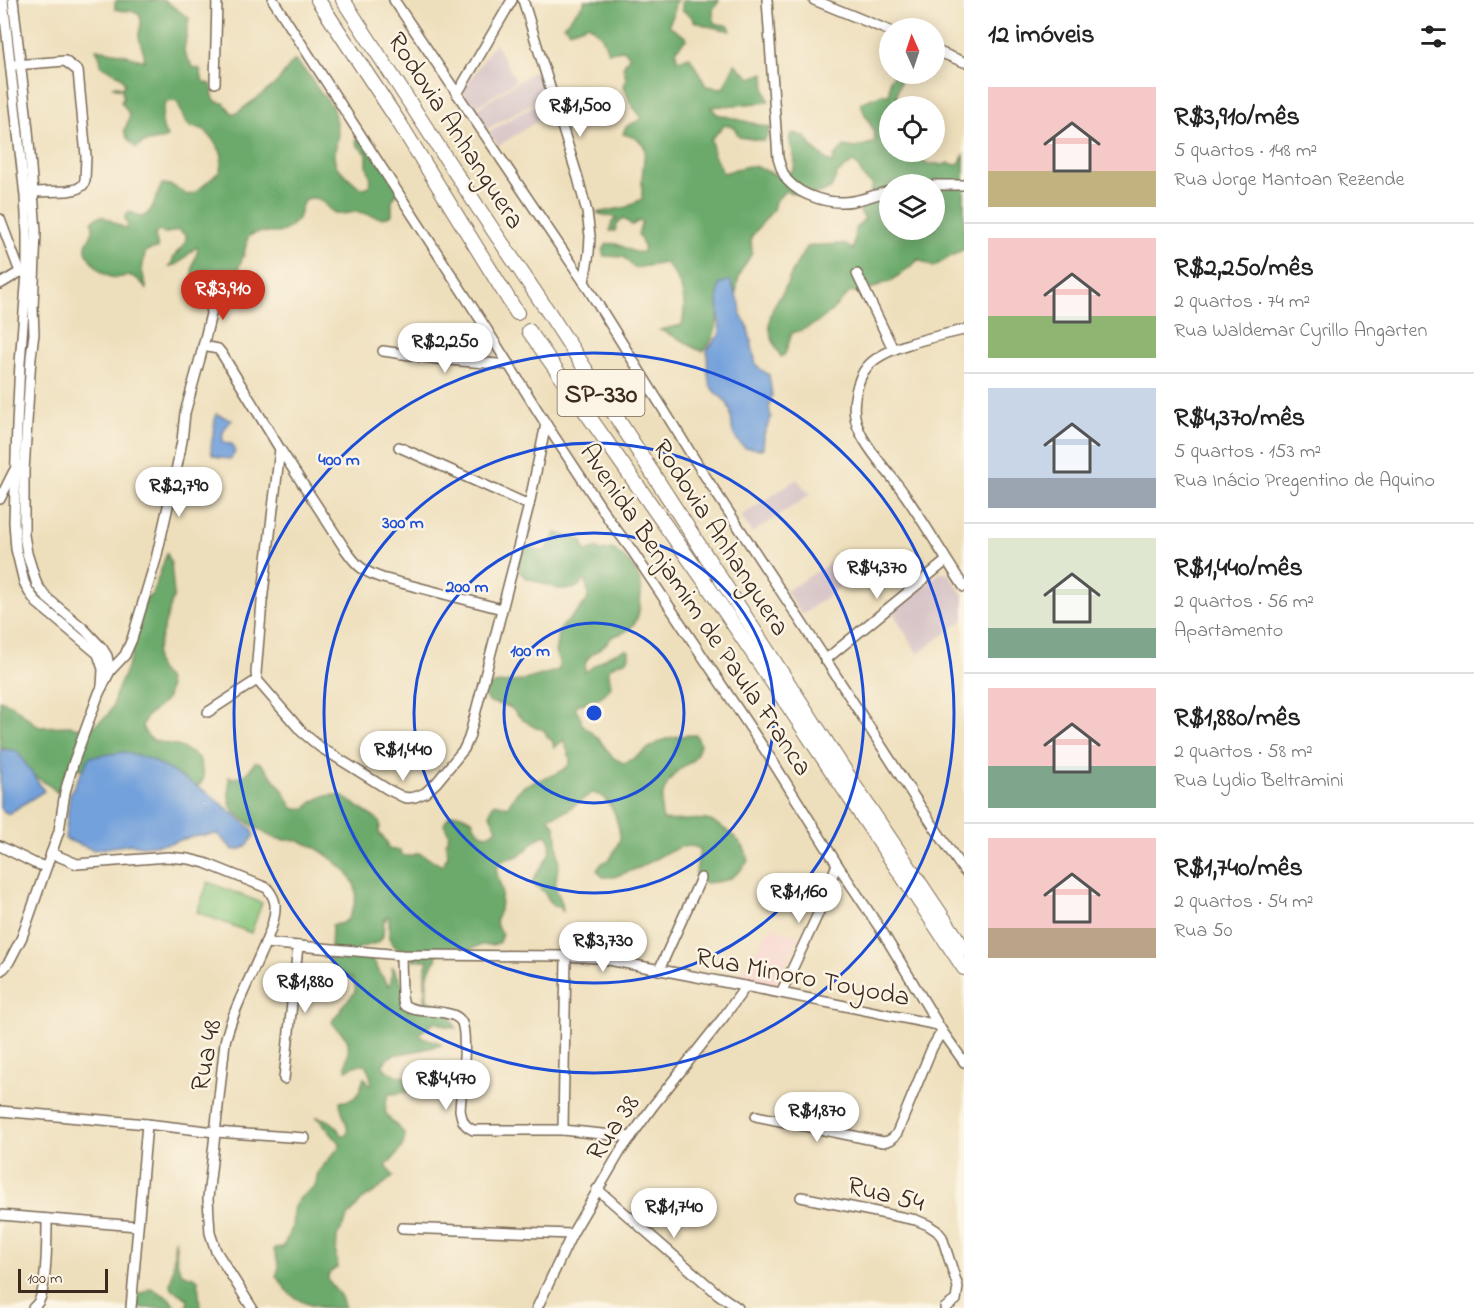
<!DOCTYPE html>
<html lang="pt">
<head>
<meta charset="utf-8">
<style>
	body { margin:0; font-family:"Indie Flower",sans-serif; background:#f6f6f6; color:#222; height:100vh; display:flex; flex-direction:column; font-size:22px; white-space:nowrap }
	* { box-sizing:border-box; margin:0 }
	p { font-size:20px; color:#767676 }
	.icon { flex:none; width:33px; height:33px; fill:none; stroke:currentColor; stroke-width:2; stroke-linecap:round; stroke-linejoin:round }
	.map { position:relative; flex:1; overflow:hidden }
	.sheet { display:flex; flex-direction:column; background:#fff; width:510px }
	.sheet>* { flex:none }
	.needle { width:39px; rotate:357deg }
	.controls { position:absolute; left:879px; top:18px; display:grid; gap:12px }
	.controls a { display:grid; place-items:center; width:66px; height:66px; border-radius:50%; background:#fff; box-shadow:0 3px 15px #0003; font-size:30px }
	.scale { position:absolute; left:18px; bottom:15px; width:90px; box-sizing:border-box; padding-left:6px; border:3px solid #3b2a1e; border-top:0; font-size:16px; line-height:21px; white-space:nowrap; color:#3b2a1e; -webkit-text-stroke:4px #fcf5e5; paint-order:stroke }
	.price { position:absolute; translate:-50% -51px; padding:0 14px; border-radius:21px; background:#fff; color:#222; font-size:20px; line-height:39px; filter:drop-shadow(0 2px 3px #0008) }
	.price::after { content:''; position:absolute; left:50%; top:36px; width:18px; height:14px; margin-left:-9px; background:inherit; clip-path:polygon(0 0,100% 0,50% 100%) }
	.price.current { background:#c8321e; color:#fff }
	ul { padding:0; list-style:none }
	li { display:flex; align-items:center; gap:18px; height:150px; padding:0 24px }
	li+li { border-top:2px solid #e0e0e0 }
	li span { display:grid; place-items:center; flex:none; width:168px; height:120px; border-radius:0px; color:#555 }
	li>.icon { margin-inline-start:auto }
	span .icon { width:72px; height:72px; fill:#fffc; stroke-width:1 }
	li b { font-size:26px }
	h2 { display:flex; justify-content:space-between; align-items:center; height:72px; padding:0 24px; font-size:26px }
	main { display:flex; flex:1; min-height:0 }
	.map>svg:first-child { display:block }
</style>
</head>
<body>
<main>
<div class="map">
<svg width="964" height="1308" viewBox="0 0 964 1308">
	<rect width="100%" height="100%" fill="#fcf5e5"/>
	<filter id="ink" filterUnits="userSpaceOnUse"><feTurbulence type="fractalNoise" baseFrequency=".0167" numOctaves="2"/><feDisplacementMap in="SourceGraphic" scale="12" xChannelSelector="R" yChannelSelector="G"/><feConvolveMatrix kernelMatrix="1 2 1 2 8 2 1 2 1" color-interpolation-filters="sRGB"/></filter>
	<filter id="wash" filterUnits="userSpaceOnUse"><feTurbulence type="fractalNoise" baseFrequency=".008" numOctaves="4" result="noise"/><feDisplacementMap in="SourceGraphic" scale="24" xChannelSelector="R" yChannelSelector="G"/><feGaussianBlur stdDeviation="1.35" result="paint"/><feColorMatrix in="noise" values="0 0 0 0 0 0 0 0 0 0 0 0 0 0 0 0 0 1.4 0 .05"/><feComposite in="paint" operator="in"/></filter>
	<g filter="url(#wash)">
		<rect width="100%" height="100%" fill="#eedfbc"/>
		<polygon fill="#f7d0cc" points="772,927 800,937 773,985 740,978 738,976"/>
		<g fill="#d2bec3">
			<polygon points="495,43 516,81 475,107 464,93 464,89"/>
			<polygon points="537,69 548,94 485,130 474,111"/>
			<polygon points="545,99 550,113 498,146 489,132"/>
			<polygon points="797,479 810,495 752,533 741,516"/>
			<polygon points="846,553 859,573 802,615 786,591"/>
			<polygon points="941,572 949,574 964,597 964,619 918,654 893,613"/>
		</g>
		<polygon fill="#86c57c" stroke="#60784d" stroke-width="1.5" points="208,882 262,903 251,933 197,912"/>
		<g fill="#6caa6c" stroke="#546a45" stroke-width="1.5" fill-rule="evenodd">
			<path d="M117,0h47l25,18 -5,33 2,5 7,11 7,2 3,13 8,2c3,12 -1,18 13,19l8,10h5c13,-10 27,-19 39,-30 7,-6 11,-16 18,-22l3,1 15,17 5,9 14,17 3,7 4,22 -4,24 3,9 22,20 6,1 4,-2 2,-7 -4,-13v-12l-9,-8 -2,-5 2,-5 12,5 29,42c2,8 -3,12 -7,17v15c-11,7 -23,-2 -35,-3 -6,0 -13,3 -19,2 -11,-2 -14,-17 -27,-16 -12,1 -9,15 -14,22 -2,3 -7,6 -10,9 -13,10 -25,-3 -39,8l-4,17 -5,13 1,3 7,2c2,7 0,10 -5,15 -8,-1 -13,2 -20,0l-13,-17 -5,5v5c-19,1 -10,-19 -6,-30l-2,-3 -18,17 -8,2c1,-1 3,-8 4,-9 5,-9 13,-11 12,-22l-8,-5 -14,4 -5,-4 -4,5 3,13 -10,2 -3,3 -3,18 5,19c-18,-27 -24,-5 -41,-15 -5,-2 -7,-6 -11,-10 -22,-24 3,-24 -3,-43 10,-15 22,5 35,6l1,-2 -3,-7 1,-6 4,-1 12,5c12,-5 14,-22 20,-33 9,-1 18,6 25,11l8,-2 25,-22c0,-1 2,-13 2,-15 0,-5 -13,-22 -17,-25 -4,-4 -10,-3 -15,-4l-7,-10 -5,-14 -4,-2 -8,1c-5,10 -6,25 1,34l-2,3 -22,4 -7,5 -9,-10 -3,-8c8,-14 7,-15 -3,-28l2,-3 -1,-10 -9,-2 2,-1 8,1 2,-3c-3,-10 -15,-14 -24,-18l-1,-9 -4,-8 24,4 24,8c2,-10 -4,-15 -5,-24 -1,-4 2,-9 2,-14 1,-16 -17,-10 -26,-14v-6z"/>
			<path d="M584,0h94l-3,3 -2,13 -4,8c4,7 12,9 18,14l-11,12 1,10 13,-3 16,29 17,2 12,-24 16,14 13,-5 1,17 4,12 -58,5 6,7 54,14 -7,13 -25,-4 -5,-10 -9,-2 -14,14 3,16 9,18c9,-2 20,-7 28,-7 13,0 23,14 37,8 4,-2 7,-6 7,-11 0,-10 -7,-18 -5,-28l5,-2 10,4 11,14 15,12 3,-1v-5l10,-11 11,2 20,-6c0,-17 -11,-24 -14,-39l21,-9 7,2 1,-17 5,-5h3l4,4c-4,10 -8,19 -2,28h-10v46c16,0 24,-3 36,12h13l1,2 8,-3 8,2 3,-1 5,-9v95h-2l-29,17 -15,-8 -2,3 -26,20 -9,2 -17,9 -14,-1c-20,20 -30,34 -58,41l-7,21 -4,3c-9,-16 -16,-31 -8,-49 3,-7 9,-13 12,-20 6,-14 13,-28 22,-41l10,-2 28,-1 8,6 3,-22 9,-10c-12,-12 -2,-12 4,-23 2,-3 3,-7 4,-10l-9,-7 -8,-14 -3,-2 -16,12 -6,15 -22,7 -14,-2 -10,-3 -10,11 -2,8 -22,27 1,16 -11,18 -3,9 -3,19 -15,7c-3,17 -4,33 -17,45l-7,-2 -14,-9 -22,-10 22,-5c3,-13 3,-29 -3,-42 -3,-7 -9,-14 -13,-20l-32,5 -10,-11 -20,-1c-3,-5 0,-8 3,-12 16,-3 22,11 36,8l1,-5 -6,-13 4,-12 -3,-1 -7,4 -9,-7 -6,6 -2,7h-5l2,-9 5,-4 -21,-5 31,-6 15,-8v-21l3,-29c-3,-10 -12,-12 -22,-15 2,-12 12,-9 19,-16l-11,-14 -7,-18 2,-8 -3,-11 6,-10 -1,-4 -5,-3 -15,2 -6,-15 -13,-13 -19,7 -6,-6 21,-23zM890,184h44v46h-44z"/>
			<polygon points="682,0 719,0 718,3 713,9 714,23 729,26 731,31 707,26 694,21 691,16 682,10"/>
			<path d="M556,533l25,7 2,3 1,7 4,1 9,-3 3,3 13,-2c12,9 25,20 28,37 1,5 -1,13 -1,18 -1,10 -3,19 -11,25 -5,5 -11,5 -17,8 -3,3 -6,7 -10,10 -9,6 -19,12 -17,25l25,-17 16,-6 3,2v6l-2,3c-18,8 -21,3 -16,26 -8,13 -21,16 -35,19l-1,4 6,9v5l18,16 13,18 11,6c17,-5 27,-19 43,-24 9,-3 20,-4 30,-4l4,8c-1,6 -3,13 -8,18 -2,2 -5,3 -8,5 -18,13 -27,32 -21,54 14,2 29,-2 43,0 13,2 36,21 40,32 1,3 1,6 2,9 -14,19 -22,21 -45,22l-7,-5c-1,-11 3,-18 4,-29l-8,-3 -12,1 -18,8 -21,12 -27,10h-11l-6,-7 5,-7 9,-5 9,-19 -1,-10 -5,-18 -6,-8 -6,-7 -10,-3 -26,18 -18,7 6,6 2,5 3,33 -4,25 7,16 1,9 -3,-5 -7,-1 -9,-14 -12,-9c5,-16 27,-29 15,-48 -13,2 -16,13 -27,20 -11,6 -18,0 -24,15l6,20 -2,20 -4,10 1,7 5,7 -3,9 -7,2h-10l-12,4 -28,2 -5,3 -1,6c-10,9 -10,26 -9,40l14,6 4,1 11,21 -10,-2 -10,-4 -15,10 -1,2 2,3 18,6 1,2 -20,5 -28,5 -6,4 -4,5 1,4c13,11 25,6 34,15 -6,11 -18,10 -29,11 -2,5 -5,13 -3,19 5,15 27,15 15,35 -4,8 -8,12 -15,17l7,12 -7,5 -7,7 -17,11 -14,17 -11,20 -1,20 2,10c-18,9 -8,16 1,27 3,4 4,9 6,14 -23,0 -39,0 -57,-16 -5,-5 -5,-11 -12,-15l3,-10 -5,-17 1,-2 8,-1c2,-6 6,-11 8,-17 2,-6 2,-12 2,-19 1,-11 13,-18 22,-24l3,-15 23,-27 -24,-28c13,3 18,5 24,18h6c3,-11 -6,-21 -7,-33 3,-1 6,-1 10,-2 9,-3 11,-14 14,-22l3,2 2,5 3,-1 -2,-9 -5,-11c-7,0 -12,2 -18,6h-1c-1,-10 6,-23 0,-32 -4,-6 -10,-9 -14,-16 2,-5 4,-6 8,-11 2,-3 3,-6 5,-8 6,-7 13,-10 9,-20 -3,-10 -12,-7 -20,-5l-6,-3 3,-21 1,-29c11,-1 16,-3 20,-14 4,-10 6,-22 0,-31 -6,-12 -34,-33 -47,-37 -9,-4 -21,-2 -31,-5 -8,-3 -33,-20 -39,-26 -8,-9 -6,-23 -6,-35 13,3 19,-4 26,-15h4l6,6 18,22 9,17 3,2 11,-1 6,-6 12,-6 14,-1 4,1 37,25 1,3 -1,9 7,8 2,7 4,2h8l1,4c6,4 12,1 18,-1l23,13 6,-11 -2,-12 3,-9 -5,-10c7,-16 16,-10 28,-4 5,12 13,21 25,9l-7,-15 2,-8 4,-3 12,4c3,-7 10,-18 18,-22 11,-6 41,-11 44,-23 1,-8 -5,-14 -6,-22l-10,8 -2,-8 -4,-2 -4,-8 -10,-3 -12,-8 -12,-12 -21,-5 -3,-3 -1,-5 2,-6 6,-4 28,-3 35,-10 3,-2v-7l-4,-10 4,-20 3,-6 5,-4 20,-21 1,-6 -2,-14h-2l-5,5 -6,3h-15l-33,-12 -5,-5 -3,-11 5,-14 3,-1c22,9 20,7 31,-13zM389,916c0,26 -2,31 24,38v6h15l-3,10v35l-6,2 -10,-5c-3,-14 -10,-23 -16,-35l-1,1 -1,14 -2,4 -8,-11 -7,-14 -5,-4 -12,-5 -1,-3 23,-7 4,-6 1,-16h2v-3z"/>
			<path d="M167,553l4,9 3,33 -18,58c-1,11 2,18 11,25l2,10 -2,10 -6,7 -15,12 -4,9c8,22 23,13 40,22 6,3 11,7 17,10l5,19 -4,8 -8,3 -116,-20 -11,10 -5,17 -10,-9 -20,-13 -17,-18 -13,-9v-46l12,5 27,22 31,-1 9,2h11l17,-12 6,-10 2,-10 16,-38 10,-58 11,-5z"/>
			<path d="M175,1238c1,8 1,29 6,34 4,5 10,1 17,8l2,28h-13l1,-9 -15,-9 -3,-5 3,-16z"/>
			<polygon points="151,1288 169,1298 176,1308 129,1308 135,1295 142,1293"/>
		</g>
		<g fill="#73a1db" stroke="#57667c" stroke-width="1.5">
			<path d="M730,280l10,24 1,12 6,8 9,40 4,5 9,6 3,20 -3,12 2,11 -7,16 -1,15 -18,-1c-3,-3 -8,-7 -10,-11 -6,-9 -1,-22 -7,-32 -3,-8 -13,-10 -16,-17 -6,-10 -4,-26 -5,-38l13,-16 -2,-38 1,-12z"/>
			<path d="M216,414l16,6c-7,7 -12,13 -8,23l8,1c4,7 4,9 -2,15l-9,-1 -9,-3 -1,-8z"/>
			<polygon points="0,749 17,751 44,791 8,814 0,808"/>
			<path d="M124,752l28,8 58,34 43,36 1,6c-6,9 -9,14 -20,14l-17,-16 -26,3 -24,7 -25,2 -11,-2 -37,6 -29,-11 5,-46 20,-36z"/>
		</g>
	</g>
	<g filter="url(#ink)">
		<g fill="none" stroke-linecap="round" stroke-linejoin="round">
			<g stroke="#7a6955" stroke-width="12">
				<g id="minor">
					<polyline points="3,0 25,196 27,234 27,273 20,363 17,425 14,522 16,549 24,582 29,592 37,603 98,654 103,669 102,687"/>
					<polyline points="13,0 28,130 36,231 33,309 34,334 31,357 24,471 24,535 27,553 37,585 47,598 84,629 102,648 107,656 110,671"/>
					<polyline points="273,0 482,322 546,424 610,521 633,552 771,759 837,864 883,933 942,1031 964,1062"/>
					<polyline points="394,0 584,282 703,473 813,640 920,806 964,871"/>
					<polyline points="523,0 578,178 587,212 590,236 589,253 584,282"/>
					<path d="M767,0l11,158c2,7 4,15 9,22 15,17 44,25 66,21 12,-2 24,-7 37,-10"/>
					<polyline points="814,0 890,31"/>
					<polyline points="934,50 964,62"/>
					<polyline points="15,65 65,61 78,71 86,156 85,180 83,185 77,189 67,191 34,192"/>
					<polyline points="215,83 217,0"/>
					<polyline points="457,94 512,0"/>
					<polyline points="934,185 964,185"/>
					<polyline points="0,219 20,272"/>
					<polyline points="857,274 893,349"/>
					<polyline points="0,284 20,272 24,272"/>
					<path d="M964,330c-26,6 -80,16 -97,37 -6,7 -9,16 -11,25 -3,13 -2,28 4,40 10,22 31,42 45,63 21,30 39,62 59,92"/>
					<path d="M203,346l15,3 4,5 58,95 65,100c12,17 17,22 37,29l120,31"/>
					<polyline points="383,351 437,359 510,365"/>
					<polyline points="399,447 529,505"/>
					<polyline points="280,449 262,602 256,673 257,680 302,732 320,747 387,789 403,797 408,798 415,797 425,793 437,782 464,749 469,738 529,505 546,424"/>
					<polyline points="0,499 14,471"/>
					<polyline points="825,660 946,561"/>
					<polyline points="208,712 257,680"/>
					<polyline points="0,846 34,863 46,867"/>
					<path d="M51,853l26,11 91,-7 21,2 16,4 62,25c4,5 7,9 8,16 1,18 -9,37 -16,53 -12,28 -27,56 -34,85l-17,156 1,19 1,16 6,18 36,57"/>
					<polyline points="265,943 401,955 566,956 598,958 781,993 938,1025"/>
					<path d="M401,955l1,42 2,8c14,9 30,4 45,9 5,1 9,3 12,7 8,13 0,71 -1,89 2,10 3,15 13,20h90l68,7"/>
					<polyline points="659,970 701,878"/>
					<polyline points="0,971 4,968 9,962 22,937 59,831 65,792 74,761 99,693 110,671 125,655 132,639 156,559 176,471 182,441 185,413 201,355 217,289"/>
					<polyline points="781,993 818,914 837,864"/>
					<polyline points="284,1079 298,946"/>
					<polyline points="0,1111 147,1124 215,1132 305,1138"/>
					<path d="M756,1116l127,26c7,-1 10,-3 14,-9l35,-85 10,-17"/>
					<polyline points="563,1130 566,956"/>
					<polyline points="597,1189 718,1294 738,1308"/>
					<polyline points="801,1197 916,1220 928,1225 937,1231 942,1237 958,1287 956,1300 945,1308"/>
					<polyline points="0,1215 137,1226"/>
					<polyline points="402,1228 572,1234"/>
					<path d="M33,1308c2,-2 5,-5 6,-7 8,-15 8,-63 8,-82"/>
					<polyline points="131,1308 147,1124"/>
					<polyline points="537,1308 572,1234 620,1152 653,1106 723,1018 746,986"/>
				</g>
			</g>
			<g stroke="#7a6955" stroke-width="16">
				<g id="highway">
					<polyline points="318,0 400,124 517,313"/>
					<polyline points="343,0 477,206 551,316 856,788 964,949"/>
					<polyline points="529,331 703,579 964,968"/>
				</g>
			</g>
			<use href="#minor" stroke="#fff" stroke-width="9"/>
			<use href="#highway" stroke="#fff" stroke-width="14"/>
		</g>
	</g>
	<g fill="none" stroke="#1d4ed8" stroke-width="3">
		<circle cx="594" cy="713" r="90"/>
		<circle cx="594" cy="713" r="180"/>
		<circle cx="594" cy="713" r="270"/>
		<circle cx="594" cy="713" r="360"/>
	</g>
	<g text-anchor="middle" stroke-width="5" stroke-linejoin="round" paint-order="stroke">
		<rect fill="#fcf5e5" stroke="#75675a" stroke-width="1.5" x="557.5" y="370" width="87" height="46" rx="4.5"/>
		<g font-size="26" font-weight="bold" fill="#3b2a1e">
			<text x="601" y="402">SP-330</text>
		</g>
		<g font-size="27" fill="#3b2a1e" stroke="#fcf5e5">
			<text transform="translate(457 130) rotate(57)" y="9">Rodovia Anhanguera</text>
			<text transform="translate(722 537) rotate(57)" y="9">Rodovia Anhanguera</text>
			<text transform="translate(697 609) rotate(56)" y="9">Avenida Benjamim de Paula Franca</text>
			<text transform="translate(803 976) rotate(11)" y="9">Rua Minoro Toyoda</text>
			<text transform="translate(205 1055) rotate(-79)" y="9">Rua 48</text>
			<text transform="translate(612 1127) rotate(-56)" y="9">Rua 38</text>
			<text transform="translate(886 1193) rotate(14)" y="9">Rua 54</text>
		</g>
	</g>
	<circle cx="594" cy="713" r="9" fill="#1d4ed8" stroke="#fcf5e5" stroke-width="3"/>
	<g font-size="18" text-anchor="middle" font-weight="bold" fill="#1d4ed8" stroke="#fcf5e5" stroke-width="5" stroke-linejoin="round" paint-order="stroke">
		<text x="339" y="465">400 m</text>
		<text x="403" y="528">300 m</text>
		<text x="467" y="592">200 m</text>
		<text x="530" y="656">100 m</text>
	</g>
</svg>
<div class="controls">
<a><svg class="needle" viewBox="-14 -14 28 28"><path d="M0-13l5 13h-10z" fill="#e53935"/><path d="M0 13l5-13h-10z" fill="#767676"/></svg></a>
<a><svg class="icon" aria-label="locate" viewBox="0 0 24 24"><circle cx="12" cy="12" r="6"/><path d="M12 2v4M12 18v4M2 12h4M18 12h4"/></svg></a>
<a><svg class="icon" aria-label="layers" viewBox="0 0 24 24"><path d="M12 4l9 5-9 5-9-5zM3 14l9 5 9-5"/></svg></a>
</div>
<div class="scale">100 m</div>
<b class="price" style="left:580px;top:138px">R$1,500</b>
<b class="price current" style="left:223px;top:321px">R$3,910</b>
<b class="price" style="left:445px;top:374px">R$2,250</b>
<b class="price" style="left:179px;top:518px">R$2,790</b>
<b class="price" style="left:877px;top:600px">R$4,370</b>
<b class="price" style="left:403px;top:782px">R$1,440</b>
<b class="price" style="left:799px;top:924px">R$1,160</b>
<b class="price" style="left:603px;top:973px">R$3,730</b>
<b class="price" style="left:305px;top:1014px">R$1,880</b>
<b class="price" style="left:446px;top:1111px">R$4,470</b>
<b class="price" style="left:817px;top:1143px">R$1,870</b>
<b class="price" style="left:674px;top:1239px">R$1,740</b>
</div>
<section class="sheet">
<h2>12 imóveis<svg class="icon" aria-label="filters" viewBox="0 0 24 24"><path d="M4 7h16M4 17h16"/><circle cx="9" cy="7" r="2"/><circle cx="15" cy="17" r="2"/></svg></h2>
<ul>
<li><span style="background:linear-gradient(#f6c9c9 70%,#c2b280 0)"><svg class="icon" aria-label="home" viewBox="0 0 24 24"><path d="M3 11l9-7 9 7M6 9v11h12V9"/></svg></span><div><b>R$3,910/mês</b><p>5 quartos · 148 m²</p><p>Rua Jorge Mantoan Rezende</p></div></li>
<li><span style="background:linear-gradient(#f6c9c9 65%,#8fb573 0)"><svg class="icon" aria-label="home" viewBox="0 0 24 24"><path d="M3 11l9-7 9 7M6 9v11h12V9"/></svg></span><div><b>R$2,250/mês</b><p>2 quartos · 74 m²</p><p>Rua Waldemar Cyrillo Angarten</p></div></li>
<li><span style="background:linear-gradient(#c9d6e8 75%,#9aa5b1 0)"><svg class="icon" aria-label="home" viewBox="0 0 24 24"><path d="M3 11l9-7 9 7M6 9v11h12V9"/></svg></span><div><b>R$4,370/mês</b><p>5 quartos · 153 m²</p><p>Rua Inácio Pregentino de Aquino</p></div></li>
<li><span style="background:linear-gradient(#dfe7d0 75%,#7fa58c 0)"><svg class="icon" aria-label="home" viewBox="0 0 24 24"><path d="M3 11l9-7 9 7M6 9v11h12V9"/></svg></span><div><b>R$1,440/mês</b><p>2 quartos · 56 m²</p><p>Apartamento</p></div></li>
<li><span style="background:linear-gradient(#f6c9c9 65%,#7fa58c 0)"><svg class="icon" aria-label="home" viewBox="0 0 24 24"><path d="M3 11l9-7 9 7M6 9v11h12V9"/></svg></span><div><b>R$1,880/mês</b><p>2 quartos · 58 m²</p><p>Rua Lydio Beltramini</p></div></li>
<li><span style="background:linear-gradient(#f6c9c9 75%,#b9a48a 0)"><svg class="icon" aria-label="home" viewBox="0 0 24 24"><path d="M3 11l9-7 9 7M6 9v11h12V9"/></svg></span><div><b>R$1,740/mês</b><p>2 quartos · 54 m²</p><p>Rua 50</p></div></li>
</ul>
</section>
</main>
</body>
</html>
